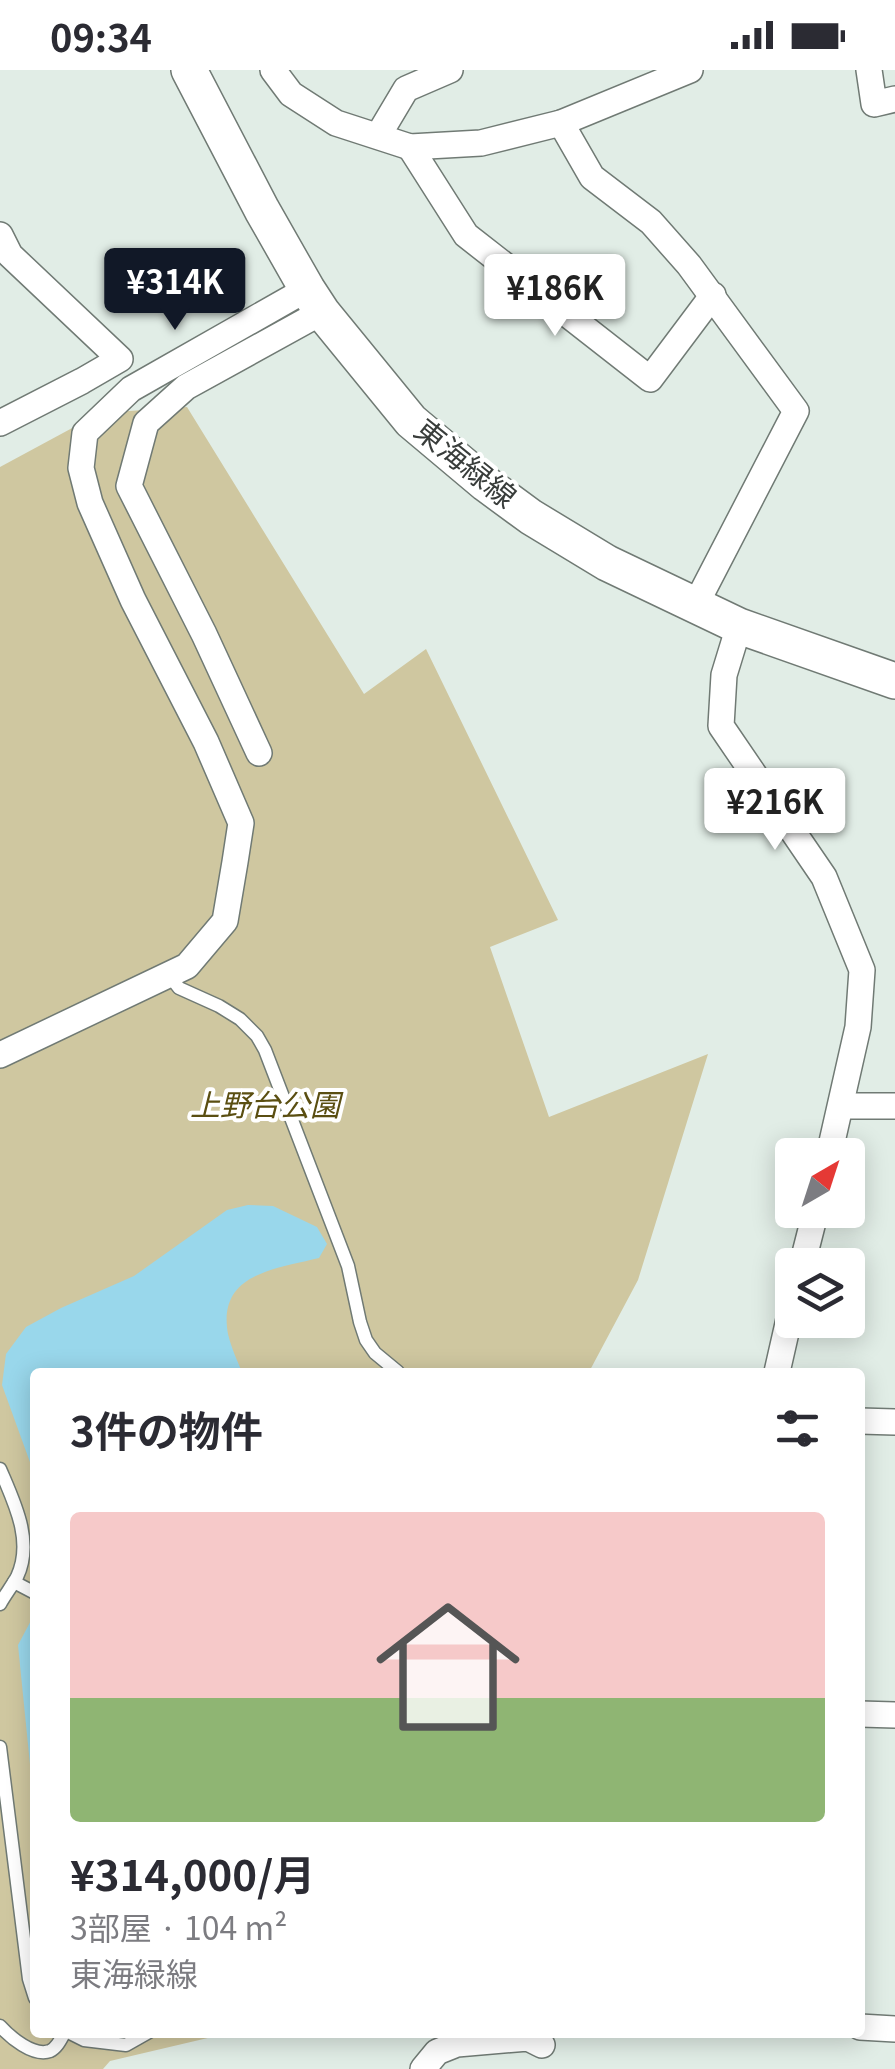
<!DOCTYPE html>
<html lang="ja">
<head>
<meta charset="utf-8">
<style>
	body { margin:0; font-family:Georgia,"Noto Sans JP",serif; background:#f7f7f7; color:#2b2b33; height:100vh; display:flex; flex-direction:column; font-size:38px; white-space:nowrap }
	* { box-sizing:border-box; margin:0 }
	p { font-size:32px; color:#7c7c81 }
	.icon { flex:none; width:55px; height:55px; fill:none; stroke:currentColor; stroke-width:2; stroke-linecap:round; stroke-linejoin:round }
	.map { position:relative; flex:1; overflow:hidden }
	.side { position:absolute; left:30px; top:1298px; width:835px; height:670px; display:flex; flex-direction:column; background:#fff; border-radius:10px; box-shadow:0 5px 25px #0003 }
	.side>* { flex:none }
	.needle { width:65px; rotate:39deg }
	.tools { position:absolute; left:775px; top:1068px; display:grid; gap:20px }
	.tools a { display:grid; place-items:center; width:90px; height:90px; border-radius:10px; background:#fff; box-shadow:0 5px 25px #0003; font-size:50px }
	.price { position:absolute; translate:-50% -85px; padding:0 22px; border-radius:10px; background:#fff; color:#222; font-size:32px; line-height:65px; filter:drop-shadow(0 2px 5px #0008) }
	.price::after { content:''; position:absolute; left:50%; top:60px; width:30px; height:22px; margin-left:-15px; background:inherit; clip-path:polygon(0 0,100% 0,50% 100%) }
	.price.active { background:#111827; color:#fff }
	ul { padding:0; list-style:none }
	li { display:grid; align-content:center; gap:20px; height:530px; padding:0 40px }
	li+li { border-top:2px solid #e1e1e2 }
	li span { display:grid; place-items:center; height:310px; border-radius:10px; color:#555 }
	li>.icon { margin-inline-start:auto }
	span .icon { width:180px; height:180px; fill:#fffc; stroke-width:1 }
	li b { font-size:42px }
	h2 { display:flex; justify-content:space-between; align-items:center; height:120px; padding:0 40px; font-size:42px }
	.status { display:flex; justify-content:space-between; align-items:center; height:70px; padding:0 50px; background:#fff; direction:ltr }
	.status svg { height:28px; fill:currentColor }
	.map>svg:first-child { display:block }
</style>
</head>
<body>
<div class="status"><b>09:34</b><svg viewBox="0 0 49 12"><path d="M0 12V9h3v3zM5 12V6h3v6zM10 12V3h3v9zM15 12V0h3v12zM26 1h20v11H26zM47 4h2v5h-2z"/></svg></div>
<div class="map">
<svg width="895" height="1999" viewBox="0 0 895 1999">
	<rect width="100%" height="100%" fill="#e1ede6"/>
	<polygon fill="#cfc7a0" points="187,337 364,624 426,579 558,850 490,877 549,1047 708,984 638,1210 589,1302 35,1302 35,1962 229,1963 110,1991 103,1999 0,1999 0,397 100,343"/>
	<g fill="#99d7eb">
		<path d="M248,1135l25,1 44,21 10,17 -8,14c-45,11 -102,16 -91,76 3,13 9,26 14,38h-207v104l-33,-91 4,-31 20,-27 35,-19 73,-32 93,-66z"/>
		<polygon points="35,1543 35,1744 18,1575"/>
	</g>
	<g fill="none" stroke-linecap="round" stroke-linejoin="round">
		<g stroke="#707a74" stroke-width="15">
			<g id="lane">
				<polyline points="169,905 179,918 219,936 240,949 257,966 265,980 348,1196 360,1252 366,1270 375,1283 398,1302"/>
				<path d="M0,1399c14,33 34,72 17,108 -5,9 -12,18 -17,27"/>
				<polyline points="14,1512 35,1523"/>
				<polyline points="0,1677 29,1909 35,1928"/>
				<path d="M0,1956c10,11 33,31 50,25 7,-3 11,-12 15,-19"/>
				<polyline points="68,1962 84,1970 126,1975 149,1962"/>
			</g>
		</g>
		<g stroke="#707a74" stroke-width="28">
			<g id="street">
				<polyline points="273,0 291,24 336,53 410,77 481,73 561,53 690,0"/>
				<polyline points="869,0 874,34 895,29"/>
				<polyline points="561,53 592,107 651,152 689,195 796,341 696,534"/>
				<polyline points="378,66 406,19 450,0"/>
				<polyline points="410,77 466,165 650,309 713,225"/>
				<polyline points="0,165 10,185 120,289 82,311 0,353"/>
				<polyline points="739,556 724,605 721,656 824,807 862,900 858,957 829,1085"/>
				<polyline points="259,683 204,564 129,416 146,353 186,317 322,242"/>
				<polyline points="0,985 187,896 225,851 235,792 241,753 206,672 133,530 90,433 81,398 85,363 131,319 307,219"/>
				<polyline points="841,1036 895,1036"/>
				<polyline points="802,1195 816,1140"/>
				<polyline points="777,1302 792,1236"/>
				<polyline points="860,1351 895,1352"/>
				<polyline points="860,1644 895,1645"/>
				<polyline points="860,1957 895,1959"/>
				<polyline points="423,1999 437,1982 457,1974 528,1968 542,1975"/>
			</g>
		</g>
		<g stroke="#707a74" stroke-width="38">
			<polyline id="secondary" points="189,0 262,140 307,219 322,242 411,351 486,414 531,447 607,493 739,556 895,611"/>
		</g>
		<use href="#lane" stroke="#fff" stroke-width="12"/>
		<use href="#street" stroke="#fff" stroke-width="25"/>
		<use href="#secondary" stroke="#fff" stroke-width="35"/>
	</g>
	<g text-anchor="middle" stroke-width="8" stroke-linejoin="round" paint-order="stroke">
		<g font-size="30" fill="#393d3b" stroke="#fff">
			<text transform="translate(465 394) rotate(39)" y="10">東海緑線</text>
		</g>
		<g font-size="30" font-style="italic" fill="#5a4e11" stroke="#fff">
			<text x="265" y="1046">上野台公園</text>
		</g>
	</g>
</svg>
<div class="tools">
<a><svg class="needle" viewBox="-14 -14 28 28"><path d="M0-13l5 13h-10z" fill="#e53935"/><path d="M0 13l5-13h-10z" fill="#7c7c81"/></svg></a>
<a><svg class="icon" aria-label="layers" viewBox="0 0 24 24"><path d="M12 4l9 5-9 5-9-5zM3 14l9 5 9-5"/></svg></a>
</div>
<b class="price active" style="left:175px;top:263px">¥314K</b>
<b class="price" style="left:555px;top:269px">¥186K</b>
<b class="price" style="left:775px;top:783px">¥216K</b>
<section class="side">
<h2>3件の物件<svg class="icon" aria-label="filters" viewBox="0 0 24 24"><path d="M4 7h16M4 17h16"/><circle cx="9" cy="7" r="2"/><circle cx="15" cy="17" r="2"/></svg></h2>
<ul>
<li><span style="background:linear-gradient(#f6c9c9 60%,#8fb573 0)"><svg class="icon" aria-label="home" viewBox="0 0 24 24"><path d="M3 11l9-7 9 7M6 9v11h12V9"/></svg></span><div><b>¥314,000/月</b><p>3部屋 · 104 m²</p><p>東海緑線</p></div></li>
</ul>
</section>
</div>
</body>
</html>
